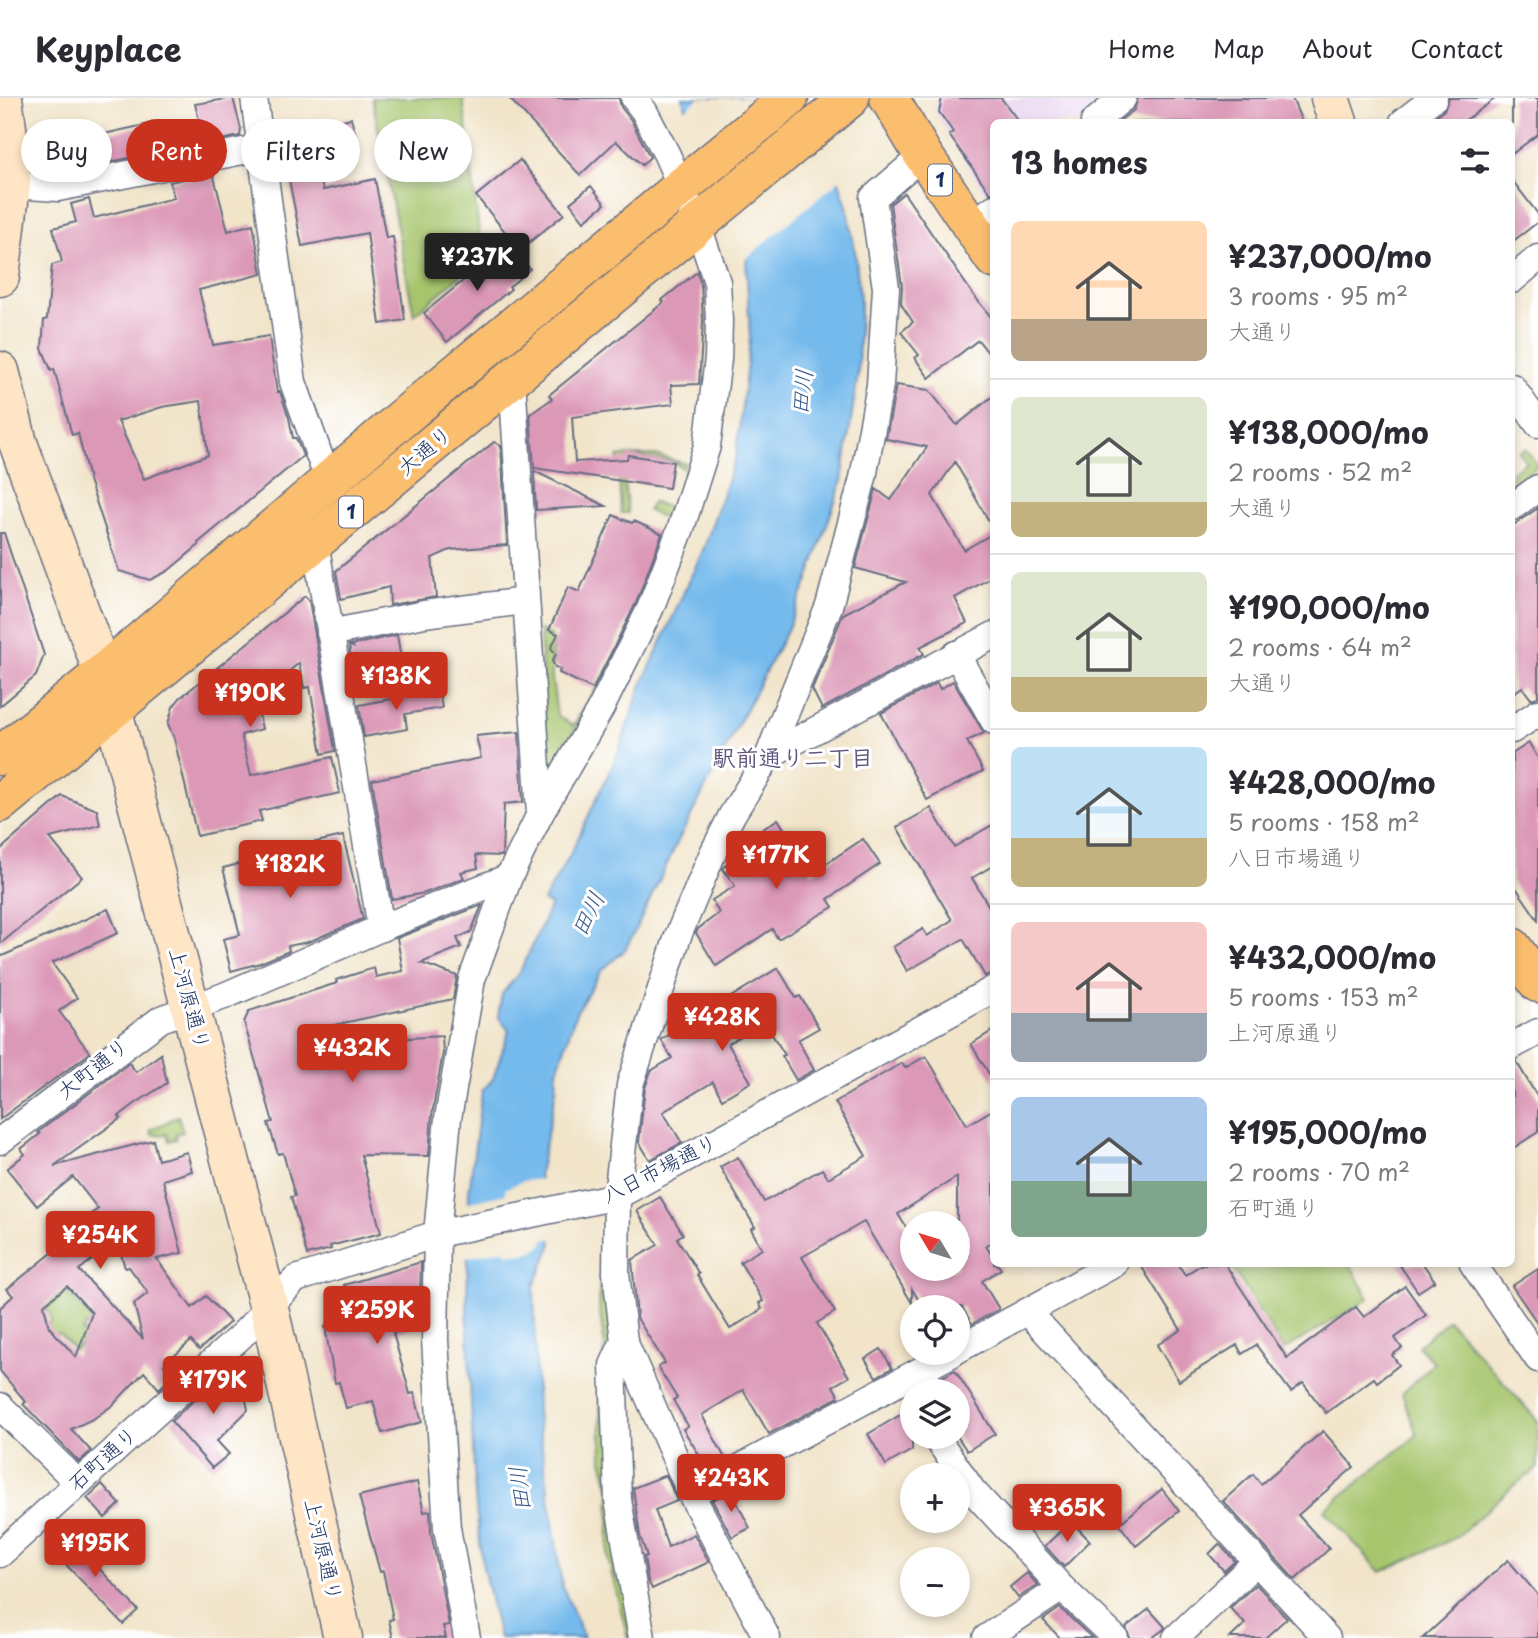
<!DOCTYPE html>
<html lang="en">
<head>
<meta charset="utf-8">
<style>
	body { margin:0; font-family:"Playpen Sans","Klee One",sans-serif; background:#f7f7f7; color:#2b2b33; height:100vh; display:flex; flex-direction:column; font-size:26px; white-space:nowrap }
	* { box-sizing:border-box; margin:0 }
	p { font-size:23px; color:#7c7c81 }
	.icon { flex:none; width:38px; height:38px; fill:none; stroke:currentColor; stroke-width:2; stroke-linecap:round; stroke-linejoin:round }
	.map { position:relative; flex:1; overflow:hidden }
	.details { position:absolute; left:990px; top:21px; width:525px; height:1148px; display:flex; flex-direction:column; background:#fff; border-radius:10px; box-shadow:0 4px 10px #0003 }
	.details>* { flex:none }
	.top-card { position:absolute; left:21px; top:21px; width:665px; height:63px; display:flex; gap:14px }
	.needle { width:46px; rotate:308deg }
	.fabs { position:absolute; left:900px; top:1113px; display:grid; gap:14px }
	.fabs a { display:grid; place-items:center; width:70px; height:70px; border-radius:50%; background:#fff; box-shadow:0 4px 10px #0003; font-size:35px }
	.price { position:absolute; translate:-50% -60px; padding:0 16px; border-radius:7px; background:#c8321e; color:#fff; font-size:23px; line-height:46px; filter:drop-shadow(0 2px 4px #0008) }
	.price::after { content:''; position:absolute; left:50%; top:42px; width:21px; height:16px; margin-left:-10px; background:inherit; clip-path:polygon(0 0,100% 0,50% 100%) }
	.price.active { background:#222; color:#fff }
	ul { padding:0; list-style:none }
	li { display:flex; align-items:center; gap:21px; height:175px; padding:0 21px }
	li+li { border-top:2px solid #e1e1e2 }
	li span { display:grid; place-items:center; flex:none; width:196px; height:140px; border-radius:10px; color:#555 }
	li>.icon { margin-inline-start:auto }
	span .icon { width:84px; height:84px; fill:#fffc; stroke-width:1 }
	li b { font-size:30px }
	h2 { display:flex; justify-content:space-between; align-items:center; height:84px; padding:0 21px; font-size:30px }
	.pill { padding:0 24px; border-radius:32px; background:#fff; box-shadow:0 4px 10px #0003; font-size:24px; line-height:63px }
	.pill.active { background:#c8321e; color:#fff }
	header { display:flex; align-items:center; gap:42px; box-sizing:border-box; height:98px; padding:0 35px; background:#fff; border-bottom:2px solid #e1e1e2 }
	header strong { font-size:33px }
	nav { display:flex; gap:38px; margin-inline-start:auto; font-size:24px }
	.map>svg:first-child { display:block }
</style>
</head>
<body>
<header>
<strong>Keyplace</strong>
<nav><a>Home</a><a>Map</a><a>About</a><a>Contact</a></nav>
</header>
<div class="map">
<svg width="1538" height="1540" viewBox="0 0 1538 1540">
	<rect width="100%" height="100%" fill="#fff"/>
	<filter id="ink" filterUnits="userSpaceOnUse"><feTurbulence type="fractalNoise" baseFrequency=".0143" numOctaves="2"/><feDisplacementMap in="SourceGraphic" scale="14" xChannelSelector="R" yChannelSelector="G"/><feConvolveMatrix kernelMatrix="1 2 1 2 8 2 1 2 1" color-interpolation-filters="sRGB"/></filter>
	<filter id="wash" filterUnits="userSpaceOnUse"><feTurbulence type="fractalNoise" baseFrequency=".00686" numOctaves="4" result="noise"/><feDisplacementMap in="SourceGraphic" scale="28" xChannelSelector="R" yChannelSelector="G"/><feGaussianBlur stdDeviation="1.57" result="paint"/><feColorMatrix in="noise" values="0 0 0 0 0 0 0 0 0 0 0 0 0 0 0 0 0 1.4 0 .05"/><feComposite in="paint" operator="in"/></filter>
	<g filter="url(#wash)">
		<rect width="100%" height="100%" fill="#f1e4c9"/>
		<polygon fill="#e8d2ee" points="937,0 1112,0 1083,24 994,24 994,96 983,93 935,14"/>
		<g fill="#a6c56c" stroke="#607a65" stroke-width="2">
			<polygon points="372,0 463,0 482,159 414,217"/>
			<polygon points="1525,350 1538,368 1512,388 1512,374 1526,364 1519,354"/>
			<polygon points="628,357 656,357 693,368 666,438 670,422 648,413 652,404 674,411 685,372 673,364 628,357 624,383 628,415 621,415 618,359"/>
			<polygon points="643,513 548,677 540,532 552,538 552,581 557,617 573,628"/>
			<polygon points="178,1018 183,1034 175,1036 176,1041 169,1043 167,1036 152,1037 151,1032"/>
			<polygon points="612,1138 639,1540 628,1540 608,1461 610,1391 602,1362 599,1281 605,1250 599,1209 601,1139"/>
			<polygon points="1230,1166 1350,1166 1369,1201 1284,1252"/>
			<polygon points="65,1193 101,1230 91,1226 85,1228 82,1234 88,1240 74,1252 59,1235 54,1239 44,1229 51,1224 50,1216 45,1210"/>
			<polygon points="1448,1222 1538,1323 1538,1370 1512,1389 1457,1439 1381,1474 1324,1412 1417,1337 1402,1296 1434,1265 1418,1248"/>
		</g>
		<polygon fill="#75baec" stroke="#4874a5" stroke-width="2" points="682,0 807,0 816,15 847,108 855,152 860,202 858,276 842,383 808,482 787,532 680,739 632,839 624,853 601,873 576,915 557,973 556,992 539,1076 552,1146 534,1189 537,1315 562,1487 584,1540 499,1540 482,1464 475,1399 467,1211 469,1094 482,993 493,981 509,933 498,918 502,896 520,874 551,807 543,803 570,757 616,660 641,589 704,450 736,357 750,241 746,158 716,78"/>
		<g fill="#f1e4c9">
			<polygon points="699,0 811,0 819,14 841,81 743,163 713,80 684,13"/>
			<polygon points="543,1081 554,1140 543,1142 544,1147 525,1156 506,1155 505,1151 465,1160 466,1105 506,1096 505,1091 523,1083"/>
		</g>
		<g id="blocks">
			<g fill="#dc98b7" fill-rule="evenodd">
				<polygon points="233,0 241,31 240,38 205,45 195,6"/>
				<polygon points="509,0 619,0 621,9 631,22 650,59 642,67 616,43 580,77"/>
				<polygon points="942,0 1001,0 1019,24 994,24 994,95 990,95 949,37 953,34 939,14"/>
				<polygon points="1138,0 1292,0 1302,24 1118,24 1134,12"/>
				<polygon points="1449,0 1496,0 1463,24 1428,24 1444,12"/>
				<polygon points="1512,0 1538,0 1538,36 1512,56"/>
				<polygon points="351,20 358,46 314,57 323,92 375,81 386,140 393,139 405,222 380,226 367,135 302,148 286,66 279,68 278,47 275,39"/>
				<polygon points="149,26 154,55 65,73 59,46"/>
				<polygon points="520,62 564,116 520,152 476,98"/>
				<path d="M213,75l15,58 25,-7 9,50 -63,16 14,55 56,-9 8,56h3l9,26 4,20h3l7,18 -105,87 1,2 -31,26 -18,9 -31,-9 -30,-91 -11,-47 -6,2 -18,-66 -3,1 -9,-22 2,-28 3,-1 5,-54 10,-3 -9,-34 23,-6 -5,-18 18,-5 5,19 80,-20 -4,-16zM201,303l7,54 -64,24 -26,-58 44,-14z"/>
				<polygon points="1512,82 1538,116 1538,124 1512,144"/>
				<polygon points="591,88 605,106 584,123 570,105"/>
				<polygon points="904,95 972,195 994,223 994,262 978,242 929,280 915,260 919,257 901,234 913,224 901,206 902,188 890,106"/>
				<polygon points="508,146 530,171 509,189 511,191 447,244 424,215"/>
				<polygon points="697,174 701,187 703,223 699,286 671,287 673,306 572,319 575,364 627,361 628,357 673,364 669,390 534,370 530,316 552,301 549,297 664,204 662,202"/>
				<polygon points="896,287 929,292 957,327 994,297 994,432 955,364 932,397 964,452 994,435 994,478 955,500 967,525 920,549 924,556 822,611 812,591 843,516 906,484 855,470 876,391 891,402 927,349 886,341"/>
				<polygon points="494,344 501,348 507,447 450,452 432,460 436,499 390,507 389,489 341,501 336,473"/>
				<polygon points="534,373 606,408 536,412"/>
				<polygon points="1538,410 1538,599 1531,601 1522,589 1512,596 1512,428"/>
				<polygon points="613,417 632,425 634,423 662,436 636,505 593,591 559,575 560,571 555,569 552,563 556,556 551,550 558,536 549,532 568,489 579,494"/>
				<polygon points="0,435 4,435 44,557 36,578 0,608"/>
				<polygon points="305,498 309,502 335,653 322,656 310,589 304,590 299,565 256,601 262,631 241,637 251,677 332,659 340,695 259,713 262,723 197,738 174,640 168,626 173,609 180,600"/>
				<polygon points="397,537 401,560 352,568 349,547 353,549 352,547"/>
				<polygon points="953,583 984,635 967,643 983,673 927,702 881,615 937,585 940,591"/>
				<polygon points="439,592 442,610 405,616 407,631 364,639 359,607"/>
				<polygon points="519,634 523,704 504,706 502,758 476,757 478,770 461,774 464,780 425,795 392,801 372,682 481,660 476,638"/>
				<polygon points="1529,645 1538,660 1538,822 1512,784 1512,656"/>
				<polygon points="62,698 97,712 100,727 50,740 82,779 0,846 0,752"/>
				<polygon points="931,710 954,749 994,726 994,767 972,780 994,817 994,875 985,878 963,841 907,873 893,849 923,831 927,838 952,822 897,729"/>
				<polygon points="778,721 812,775 863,741 880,766 828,801 833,809 778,841 772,831 716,868 696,835 698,831 719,815 712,802 735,788 723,771 725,768 743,756 739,747"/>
				<polygon points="343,738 363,821 308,844 288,848 289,853 260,865 231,873 223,841 240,837 223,770 290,753 289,750"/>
				<polygon points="482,807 471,834 457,840 461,849 421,865 457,878 453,901 325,929 327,945 442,938 443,955 432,1017 429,1058 361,1057 381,1135 330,1148 331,1151 307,1157 291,1099 295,1098 283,1055 278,1056 268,1025 273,1024 244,924 249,913 337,885 336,882 374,870 376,879 403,873 397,840"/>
				<polygon points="108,811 118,835 52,865 77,900 59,913 90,955 0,1021 0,859"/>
				<polygon points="778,870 796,900 800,898 819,930 798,942 814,972 796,982 782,958 785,957 764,924 728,946 751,984 722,1001 713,984 663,1014 682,1045 650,1062 639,1044 645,990 651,973 672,960 661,942"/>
				<polygon points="994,932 994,984 971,946"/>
				<path d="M161,956l6,29 -31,20 -17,13 2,2 -67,48 99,-26 5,20 29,-8 5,19 -29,9 19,73 -25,6 35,49 14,-12 24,26 -31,28 -8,-9 -27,24 9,11 -14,13 -15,-17 -31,33 -20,14 -22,10 20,22 -12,11 -56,-58 3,-2 -26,-31v-63l13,-12 -6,-7 75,-60 -4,-6 20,-14 -25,-32 -36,29 -30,-37 18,-15 -4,-5 19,-15 -2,-2 91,-69 7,9zM117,1142l8,28 4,-1 19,26 -14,11 9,35 -64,-69zM67,1188l25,27 -16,44 -27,-30 -5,-22z"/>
				<path d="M926,958l41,69 27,-16v132l-8,5 8,13v5h3l4,5 -19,12 17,28 -27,15 -10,-17h-39l-11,-18v14l-48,-81 -62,35 33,55 -18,11 32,54 -16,9 6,11 -70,37 -26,-44 -41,25 23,43 -26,14 -4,-8 8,-3 -20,-32 5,-3 -15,-26 4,-2 -19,-31 7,-4 -28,-45 -5,-58 26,-15 -21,-34 23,-14 23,37 -6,4 22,36 -2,1 33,54 32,-20 -3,-6 4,-2 -23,-39 22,-13 -11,-20 4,-2 -35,-60 18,-10 26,45 58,-33 6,9 38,-22 -31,-54 67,-39 3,5zM957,1079v92h-45v-32l-14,-23z"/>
				<polygon points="1516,963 1538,1000 1538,1034 1512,1051 1512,964"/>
				<polygon points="421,1164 420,1204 413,1205 420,1228 393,1235 410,1296 414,1295 422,1324 382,1335 373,1303 346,1310 339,1284 335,1285 325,1229 353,1220 344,1187"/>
				<polygon points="1140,1166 1178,1166 1185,1177 1202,1166 1225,1166 1287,1260 1356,1209 1364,1219 1405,1188 1426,1217 1395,1240 1402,1250 1392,1257 1399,1267 1377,1284 1374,1280 1326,1315 1303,1285 1291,1294 1256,1247 1242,1256 1237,1247 1179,1283 1157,1247 1181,1232"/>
				<polygon points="1399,1166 1423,1166 1435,1183 1418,1194"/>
				<polygon points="1538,1171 1538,1226 1512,1188"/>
				<polygon points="881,1251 892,1270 876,1279 865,1261"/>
				<polygon points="227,1272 241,1278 248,1312 217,1343 229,1356 212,1370 171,1323"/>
				<polygon points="955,1272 995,1336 967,1353 957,1338 957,1293 918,1293"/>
				<polygon points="912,1310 912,1352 886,1367 868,1336"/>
				<polygon points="1323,1333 1354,1369 1298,1417 1329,1451 1295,1482 1223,1403 1253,1376 1261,1386"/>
				<polygon points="666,1377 677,1403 655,1412 668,1449 694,1436 709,1464 652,1491 648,1483 644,1459 647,1458 640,1438 633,1390"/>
				<polygon points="417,1384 424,1414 430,1413 431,1434 449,1527 443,1528 446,1540 393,1540 389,1522 393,1521 383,1473 380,1474 359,1398"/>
				<polygon points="102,1386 120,1406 105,1420 87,1400"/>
				<polygon points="1162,1391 1179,1413 1136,1448 1119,1426"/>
				<polygon points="731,1393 750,1430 732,1439 712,1402"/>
				<polygon points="1071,1423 1090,1443 1064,1469 1045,1448"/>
				<polygon points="68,1437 138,1512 123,1526 52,1452"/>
				<polygon points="1219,1446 1235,1463 1224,1473 1209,1456"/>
				<polygon points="1508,1462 1538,1497 1538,1540 1423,1540"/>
				<polygon points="1027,1475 1038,1487 1018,1500 1010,1489"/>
				<polygon points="1256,1486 1287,1520 1265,1540 1230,1540 1245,1526 1230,1510"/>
				<polygon points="1060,1510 1092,1540 1060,1540 1043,1522"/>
				<polygon points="1149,1511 1165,1529 1164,1531 1152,1540 1130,1540 1126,1529"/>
			</g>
		</g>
	</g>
	<g filter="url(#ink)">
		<use href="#blocks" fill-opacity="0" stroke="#666e83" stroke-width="2"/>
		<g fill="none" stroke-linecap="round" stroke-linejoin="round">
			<g stroke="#666e83" stroke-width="29">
				<g id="street">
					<polyline points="254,0 293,284 328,382"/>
					<polyline points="1094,24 1123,0"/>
					<polyline points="1403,24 1434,0"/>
					<polyline points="0,91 11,87 58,90 263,49"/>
					<polyline points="970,128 994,110"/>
					<polyline points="1512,182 1538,160"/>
					<polyline points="512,280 540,716"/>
					<polyline points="1512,289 1538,326"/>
					<polyline points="1512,409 1538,390"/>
					<polyline points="315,444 381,830"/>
					<polyline points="330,535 424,516 525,503"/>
					<polyline points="956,556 994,623"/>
					<polyline points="1512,632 1538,615"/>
					<polyline points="769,657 994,537"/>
					<polyline points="1512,948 1538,934"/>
					<polyline points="0,1043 161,921 224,898 381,830 509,779"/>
					<polyline points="1473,1166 1538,1261"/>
					<polyline points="1028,1214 1327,1540"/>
					<polyline points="624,1243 613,1267 618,1402 642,1540"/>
					<polyline points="957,1252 1114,1166"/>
					<polyline points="0,1308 77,1384"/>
					<polyline points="936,1339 972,1392 1062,1490 1115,1540"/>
					<polyline points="691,1396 953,1255"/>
					<polyline points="0,1456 241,1238 296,1181 437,1136 617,1098 994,891"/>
					<polyline points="467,1540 447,1430 435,1242 437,1136 448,1020 472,881 509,779 540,716 601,610 650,511 681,430 707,348 718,261 719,223 717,184 698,128 667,57 644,13 634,0"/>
					<polyline points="767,1540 691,1396 624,1243 616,1175 617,1098 630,987 678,838 712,757 732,717 769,657 779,631 829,508 863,380 880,287 886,190 873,100 923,57"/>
					<polyline points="986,1540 1062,1490"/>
					<polyline points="1176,1540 1256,1464"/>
				</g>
			</g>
			<g stroke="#666e83" stroke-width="41">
				<g id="secondary">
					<polyline points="1330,0 1338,24"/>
					<polyline points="0,179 11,87 10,53 3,0"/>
					<polyline points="0,273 18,345 103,575 269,1210 343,1540"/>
				</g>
			</g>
			<g stroke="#666e83" stroke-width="41">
				<g id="primary">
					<polyline points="889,0 923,57 994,161"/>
					<polyline points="0,658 103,575 419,306 789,0"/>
					<polyline points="0,705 850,0"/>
					<polyline points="1512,849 1538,885"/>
				</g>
			</g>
			<use href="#street" stroke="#fff" stroke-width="26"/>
			<use href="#secondary" stroke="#fde5c5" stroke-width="38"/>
			<use href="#primary" stroke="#fbbd6e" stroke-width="38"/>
		</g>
	</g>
	<g text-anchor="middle" stroke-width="6" stroke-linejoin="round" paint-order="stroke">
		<g fill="#fff" stroke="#5f6d8e" stroke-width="2">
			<rect x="928" y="66.5" width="24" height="31" rx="5"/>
			<rect x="339" y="398.5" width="24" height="31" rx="5"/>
		</g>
		<g font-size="19" font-weight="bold" fill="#1b2f5e">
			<text x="940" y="89">1</text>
			<text x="351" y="421">1</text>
		</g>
		<g font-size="21" fill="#1b2f5e" stroke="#fff">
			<text transform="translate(425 353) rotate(-40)" y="7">大通り</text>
			<text transform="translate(189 901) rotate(75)" y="7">上河原通り</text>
			<text transform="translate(93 971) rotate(-38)" y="7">大町通り</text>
			<text transform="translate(660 1071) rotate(-27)" y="7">八日市場通り</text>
			<text transform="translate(103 1361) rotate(-42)" y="7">石町通り</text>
			<text transform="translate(323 1452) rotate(77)" y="7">上河原通り</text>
		</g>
		<g font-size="23" font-style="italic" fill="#365989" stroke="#fff">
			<text transform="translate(802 294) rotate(-84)" y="8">田川</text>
			<text transform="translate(588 816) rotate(-64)" y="8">田川</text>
			<text transform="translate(520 1391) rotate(-97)" y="8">田川</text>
		</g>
		<g font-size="23" font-weight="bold" fill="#5f547d" stroke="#fff">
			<text x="793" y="668">駅前通り二丁目</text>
		</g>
	</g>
</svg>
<div class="fabs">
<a><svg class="needle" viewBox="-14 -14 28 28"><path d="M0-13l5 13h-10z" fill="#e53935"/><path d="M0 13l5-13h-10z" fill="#7c7c81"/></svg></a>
<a><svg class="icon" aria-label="locate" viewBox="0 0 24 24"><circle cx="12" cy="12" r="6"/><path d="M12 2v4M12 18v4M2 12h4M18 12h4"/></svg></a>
<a><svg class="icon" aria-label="layers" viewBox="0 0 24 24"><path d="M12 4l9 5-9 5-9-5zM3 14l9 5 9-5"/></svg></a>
<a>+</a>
<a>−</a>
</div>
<b class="price active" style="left:477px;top:195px">¥237K</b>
<b class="price" style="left:396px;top:614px">¥138K</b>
<b class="price" style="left:250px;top:631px">¥190K</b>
<b class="price" style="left:776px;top:793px">¥177K</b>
<b class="price" style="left:290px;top:802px">¥182K</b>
<b class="price" style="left:722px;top:955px">¥428K</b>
<b class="price" style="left:352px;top:986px">¥432K</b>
<b class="price" style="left:100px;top:1173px">¥254K</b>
<b class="price" style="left:377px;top:1248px">¥259K</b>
<b class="price" style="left:213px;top:1318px">¥179K</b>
<b class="price" style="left:731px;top:1416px">¥243K</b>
<b class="price" style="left:1067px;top:1446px">¥365K</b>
<b class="price" style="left:95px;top:1481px">¥195K</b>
<div class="top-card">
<a class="pill">Buy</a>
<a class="pill active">Rent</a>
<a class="pill">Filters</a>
<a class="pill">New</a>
</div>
<section class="details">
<h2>13 homes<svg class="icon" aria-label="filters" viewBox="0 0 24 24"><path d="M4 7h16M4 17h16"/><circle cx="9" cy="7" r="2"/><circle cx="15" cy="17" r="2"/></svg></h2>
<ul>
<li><span style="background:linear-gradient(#ffd9b3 70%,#b9a48a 0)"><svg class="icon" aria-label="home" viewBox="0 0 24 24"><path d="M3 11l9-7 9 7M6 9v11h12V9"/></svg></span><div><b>¥237,000/mo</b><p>3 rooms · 95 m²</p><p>大通り</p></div></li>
<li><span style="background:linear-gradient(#dfe7d0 75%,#c2b280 0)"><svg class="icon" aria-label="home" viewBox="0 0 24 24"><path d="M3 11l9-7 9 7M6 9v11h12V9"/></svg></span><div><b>¥138,000/mo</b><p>2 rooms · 52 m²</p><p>大通り</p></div></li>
<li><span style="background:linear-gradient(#dfe7d0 75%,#c2b280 0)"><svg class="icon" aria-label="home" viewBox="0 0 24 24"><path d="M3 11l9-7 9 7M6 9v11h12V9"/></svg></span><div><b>¥190,000/mo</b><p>2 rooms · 64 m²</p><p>大通り</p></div></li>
<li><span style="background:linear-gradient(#bfe0f5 65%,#c2b280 0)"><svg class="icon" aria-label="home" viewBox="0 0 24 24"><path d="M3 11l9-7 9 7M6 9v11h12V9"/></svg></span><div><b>¥428,000/mo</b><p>5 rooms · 158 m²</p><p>八日市場通り</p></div></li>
<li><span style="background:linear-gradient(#f6c9c9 65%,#9aa5b1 0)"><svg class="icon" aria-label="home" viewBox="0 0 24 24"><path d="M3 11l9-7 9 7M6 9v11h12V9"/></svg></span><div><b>¥432,000/mo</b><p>5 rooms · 153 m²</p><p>上河原通り</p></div></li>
<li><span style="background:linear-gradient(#a9c7e8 60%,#7fa58c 0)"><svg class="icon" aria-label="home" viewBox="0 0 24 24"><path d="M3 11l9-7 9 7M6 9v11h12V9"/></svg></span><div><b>¥195,000/mo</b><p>2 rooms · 70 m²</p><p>石町通り</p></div></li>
</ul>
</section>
</div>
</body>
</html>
